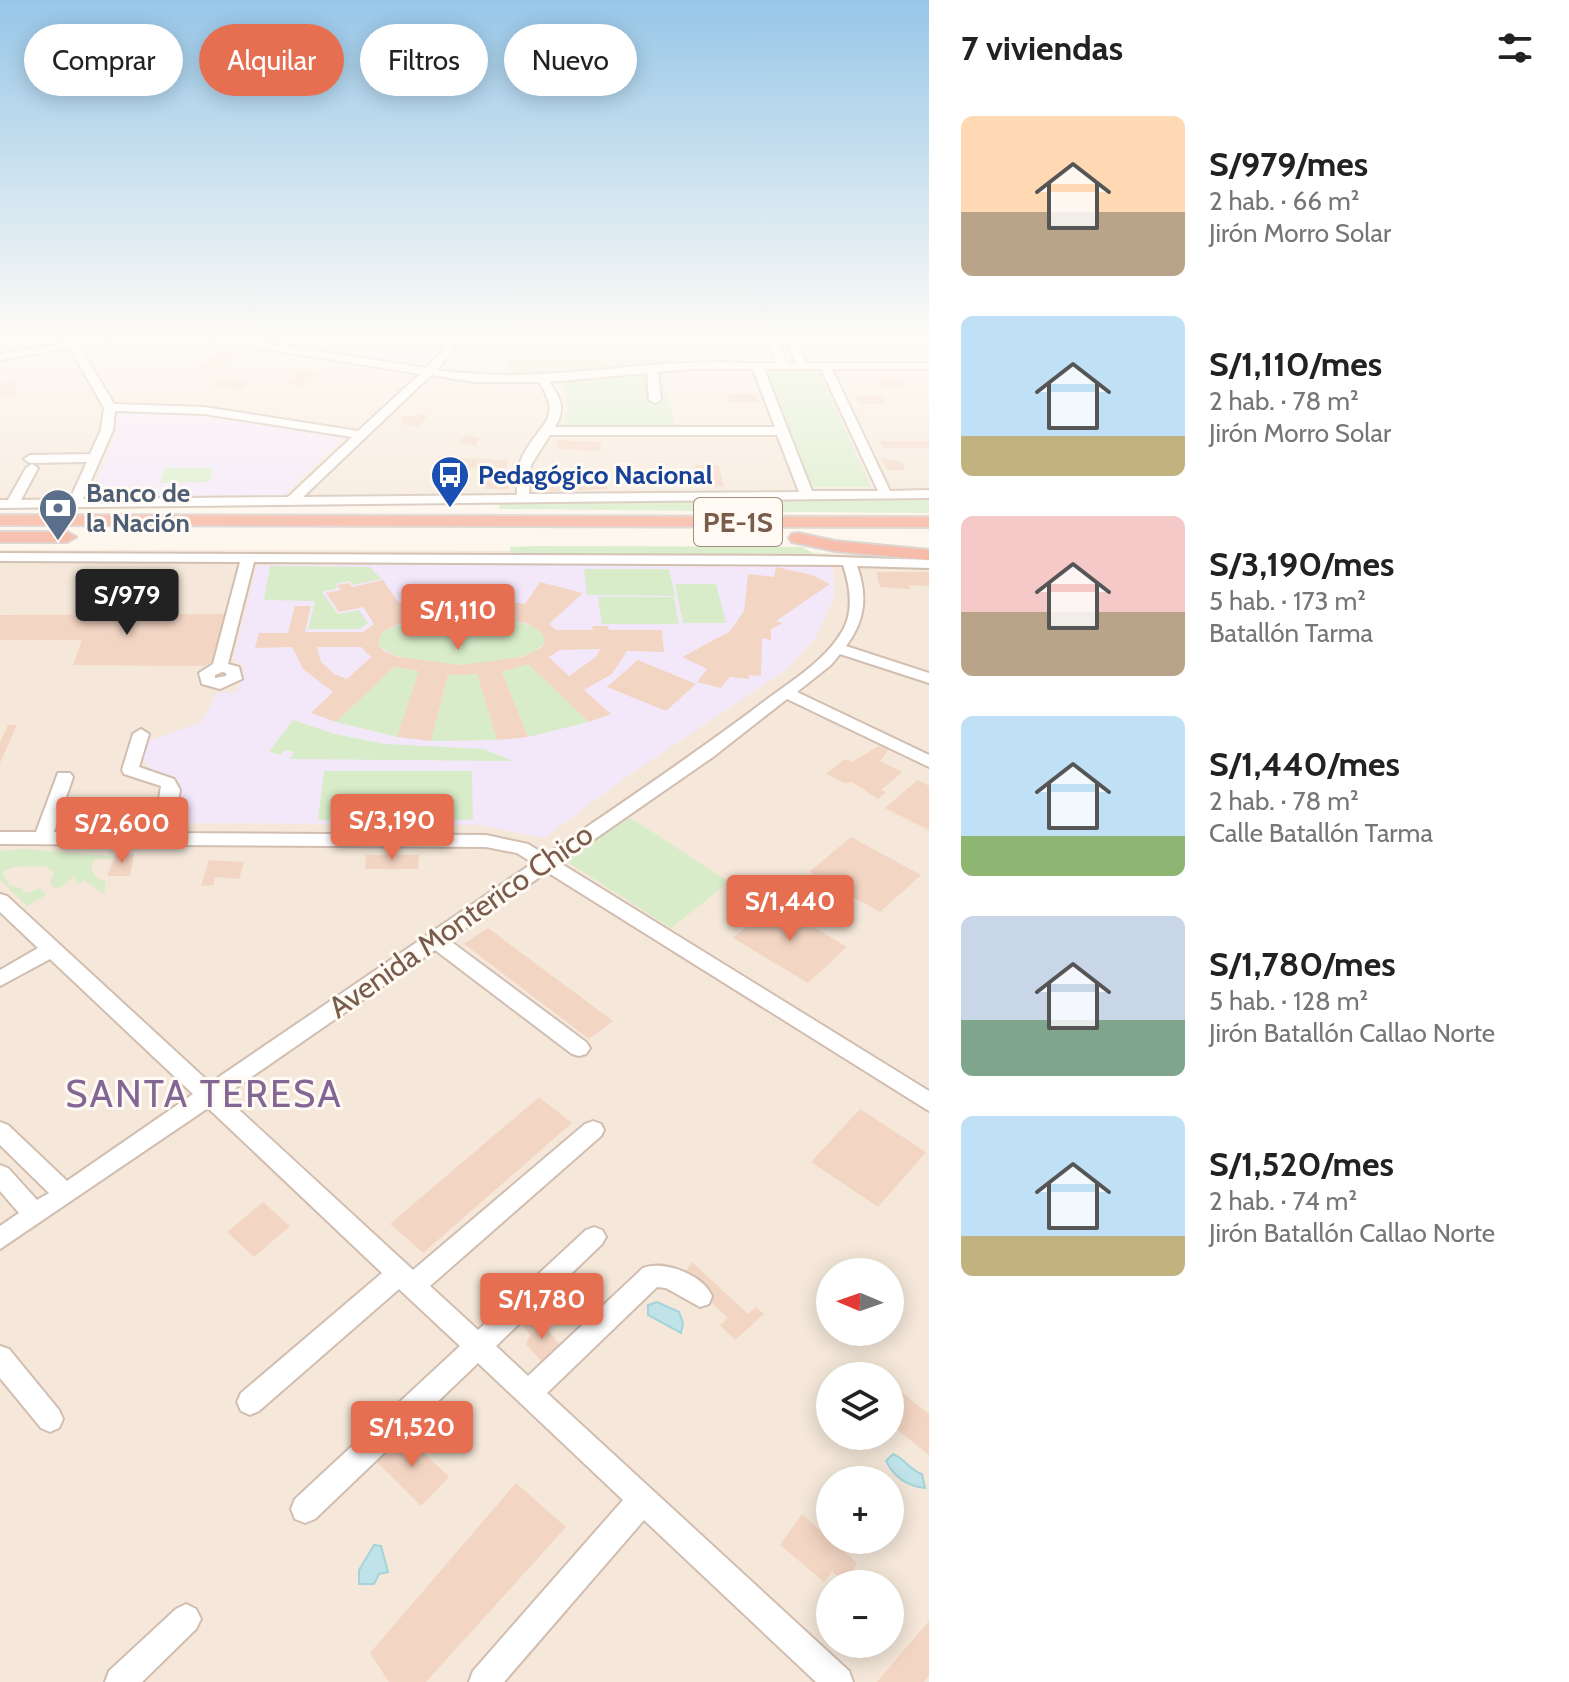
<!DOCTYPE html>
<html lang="es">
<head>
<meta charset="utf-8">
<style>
	body { margin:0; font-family:Cabin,sans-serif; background:#f6f6f6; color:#222; height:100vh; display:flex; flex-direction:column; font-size:30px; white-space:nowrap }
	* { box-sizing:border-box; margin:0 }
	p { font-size:26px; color:#767676 }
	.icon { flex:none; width:44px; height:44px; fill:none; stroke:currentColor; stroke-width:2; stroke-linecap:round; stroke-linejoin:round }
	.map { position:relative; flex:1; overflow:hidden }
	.sheet { display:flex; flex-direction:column; background:#fff; width:640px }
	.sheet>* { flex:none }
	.hud { position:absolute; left:24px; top:24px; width:760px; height:72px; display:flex; gap:16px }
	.needle { width:52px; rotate:272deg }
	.controls { position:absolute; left:816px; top:1258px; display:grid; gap:16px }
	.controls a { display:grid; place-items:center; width:88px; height:88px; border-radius:50%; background:#fff; box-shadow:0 4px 20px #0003; font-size:40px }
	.price { position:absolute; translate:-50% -68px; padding:0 18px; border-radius:8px; background:#e76f51; color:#fff; font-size:26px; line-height:52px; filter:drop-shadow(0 2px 4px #0008) }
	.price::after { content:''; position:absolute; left:50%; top:48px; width:24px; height:18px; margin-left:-12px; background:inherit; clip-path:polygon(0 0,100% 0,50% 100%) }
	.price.on { background:#222; color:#fff }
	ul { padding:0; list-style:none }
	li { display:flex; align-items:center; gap:24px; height:200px; padding:0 32px }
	li span { display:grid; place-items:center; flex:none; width:224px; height:160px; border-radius:12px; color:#555 }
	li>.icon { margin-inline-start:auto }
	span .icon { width:96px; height:96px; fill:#fffc; stroke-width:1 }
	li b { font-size:34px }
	h2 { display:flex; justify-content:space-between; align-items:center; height:96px; padding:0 32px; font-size:34px }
	.pill { padding:0 28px; border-radius:36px; background:#fff; box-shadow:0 4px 20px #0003; font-size:28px; line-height:72px }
	.pill.on { background:#e76f51; color:#fff }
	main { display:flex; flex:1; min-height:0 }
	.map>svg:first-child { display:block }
</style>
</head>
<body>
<main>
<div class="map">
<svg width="929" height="1682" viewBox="0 0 929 1682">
	<rect width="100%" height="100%" fill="#fdf6ec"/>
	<g fill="#f5e8da" fill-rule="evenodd">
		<polygon points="0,335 929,335 929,506 438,504 0,507"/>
		<path d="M0,550l785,1 144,8v1123h-929zM830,1272h60v60h-60zM830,1376h60v60h-60zM830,1480h60v60h-60zM830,1584h60v60h-60z"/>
	</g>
	<g fill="#f3e8fa">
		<polygon points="226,335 420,335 434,344 433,350 419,366"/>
		<polygon points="114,412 175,412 343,438 284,495 92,496 117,429"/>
		<polygon points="257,565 833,565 834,598 816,637 787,669 622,780 544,838 479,825 173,823 181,782 155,774 144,761 143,743 202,722 217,693 237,692 244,667 233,659"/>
	</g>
	<g fill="#d8ecc9">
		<polygon points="494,335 669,335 677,363 508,375 509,343"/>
		<polygon points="767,372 819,372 871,487 811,487"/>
		<path d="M661,374l14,51 -112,1c6,-16 8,-29 -2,-43z"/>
		<polygon points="165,468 213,468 209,482 160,483"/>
		<polygon points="849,499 929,500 929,513 500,509 499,504"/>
		<polygon points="538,546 802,547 816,555 510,555 510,547"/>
		<polygon points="270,566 370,567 381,579 353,585 349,581 335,584 338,588 322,592 338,614 359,610 368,623 360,629 308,629 315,601 264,600"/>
		<polygon points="584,569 669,569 675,596 587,595"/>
		<polygon points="675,584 716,584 726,623 683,623"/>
		<polygon points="598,597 674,597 679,624 602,624"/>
		<path d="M467,615l43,5 26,7 6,6 3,9c-21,30 -145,30 -167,2l4,-12c27,-14 55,-17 85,-17z"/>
		<polygon points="528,664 589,722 528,737 502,672"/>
		<polygon points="394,667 419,671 397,737 336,722"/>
		<polygon points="477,674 497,740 431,741 448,675"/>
		<polygon points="293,720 335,734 385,744 484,749 513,761 290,759 294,752 284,750 281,755 269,752"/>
		<polygon points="324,771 472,771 473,820 318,820"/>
		<polygon points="629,817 729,882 671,928 563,859"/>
		<polygon points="24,849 111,856 110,859 95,859 91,868 96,877 106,882 104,894 84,880 79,884 73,877 61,887 54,888 50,883 54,873 45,866 14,867 4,871 3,875 10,886 23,888 22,891 27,893 40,888 46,895 27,906 0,880 0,851"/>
	</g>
	<g fill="#bfe3e8" stroke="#a5d3da" stroke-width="2">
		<polygon points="657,1302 679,1312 683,1323 681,1333 648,1315 648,1305"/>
		<path d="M893,1454c12,5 17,16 29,20l3,14c-18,-2 -31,-11 -39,-27z"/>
		<polygon points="374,1545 381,1546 388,1572 379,1574 374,1584 359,1584 359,1570"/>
	</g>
	<g fill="#f3d5c3" fill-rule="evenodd">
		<polygon points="836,335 842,343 807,344 802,336"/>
		<polygon points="693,339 713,340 715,348 694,347"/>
		<polygon points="220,351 241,355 218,371 197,368"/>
		<polygon points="301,369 320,372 305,386 285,383"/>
		<polygon points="219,377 250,382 241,390 210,386"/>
		<polygon points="878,377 901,378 906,388 882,388"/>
		<polygon points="13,380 19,394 0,397 0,384"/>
		<polygon points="726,394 754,394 758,402 730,402"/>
		<polygon points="855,396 881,396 885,404 859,404"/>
		<polygon points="420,413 428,416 418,427 401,424 403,416 416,416"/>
		<polygon points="467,435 480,438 475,446 458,442"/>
		<polygon points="557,440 601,442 601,451 556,449"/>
		<polygon points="880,441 929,441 929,448 884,448"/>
		<polygon points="442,457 508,460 506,470 439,467"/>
		<polygon points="881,458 901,462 906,470 887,470"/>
		<polygon points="694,465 719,465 724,487 698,485"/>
		<polygon points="506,470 509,489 485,489 483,471"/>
		<polygon points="605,480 608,489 539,492 536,482"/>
		<polygon points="776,567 812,575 830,584 776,621 783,623 771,629 771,640 762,638 761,676 749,675 749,679 730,677 721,688 697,682 707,669 682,657 729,632 744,611 748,574 774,577"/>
		<polygon points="876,572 929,572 929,586 909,585 910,589 880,587"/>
		<path d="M383,580l15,22 66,-6 61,8 15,-22 43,11 -34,31 7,6h37l-1,-4h16l1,4h53l2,22 -37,-1 -15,23 -28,16 27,24 -22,8 -61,-58 -26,8 26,65 -31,3 -20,-66 -29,1 -17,66 -34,-4 22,-66 -25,-4 -58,55 -25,-9 22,-21 -30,-23 -11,-22 -37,1 4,-15h29l7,-27h16l-6,26h58l11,-8 -11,-17 -24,5 -13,-19 15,-3 -4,-5 12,-2 3,4zM467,615l59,8 16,10 3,9 -4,6 -19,9 -60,8 -64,-8 -14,-6 -6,-7 4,-12 16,-8 29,-7zM317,647h44l10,10 -24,22 -13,-5 -13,-12zM600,649l-4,8 -27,19 -20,-19 11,-7z"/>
		<polygon points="228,614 217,660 204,666 73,665 82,640 0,640 0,615"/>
		<polygon points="638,660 696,684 666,711 607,687"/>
		<polygon points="8,725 17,725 0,763 0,742"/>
		<polygon points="879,746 888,750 880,761 902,772 881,790 886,792 878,799 852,782 844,783 826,774 845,759 852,762"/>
		<polygon points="918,780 929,786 929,830 885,808"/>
		<polygon points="851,837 921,875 880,912 809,872"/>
		<polygon points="116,854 134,854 130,876 107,876"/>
		<polygon points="366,855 419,855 418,869 365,869"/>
		<polygon points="209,860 244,862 239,879 214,877 214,885 201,886"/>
		<polygon points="773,903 847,947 808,983 733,938"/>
		<polygon points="488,928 613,1021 589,1039 464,944"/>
		<polygon points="539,1097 572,1123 423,1253 390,1224"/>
		<polygon points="860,1109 926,1152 878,1207 811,1162"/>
		<polygon points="263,1202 290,1226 254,1257 227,1232"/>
		<polygon points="692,1262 748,1314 756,1307 764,1314 735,1340 720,1325 728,1318 683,1276"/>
		<polygon points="534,1314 565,1351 545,1366 526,1344 530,1335 521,1323"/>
		<polygon points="890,1383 929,1414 929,1455 890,1424"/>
		<polygon points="402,1432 449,1477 421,1506 375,1460"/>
		<polygon points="516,1483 566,1527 426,1682 389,1682 370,1653"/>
		<polygon points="802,1514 857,1563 846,1584 832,1571 824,1582 780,1545"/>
		<polygon points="929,1621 929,1676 924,1682 877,1682"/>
	</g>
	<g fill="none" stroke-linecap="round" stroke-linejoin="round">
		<g stroke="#d1beb0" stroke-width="4">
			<g id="minor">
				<path d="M114,335h22l-56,12 34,57 90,3 154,24 62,-57 -190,-31 -51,-5 -5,-3 56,2 196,31 18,-19 -5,-14h10l5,14 -17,21c73,11 144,1 215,-5 41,-4 83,-2 124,-2l-12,-28h10l13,28h9l-13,-28h10l14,28h122v6h-97l58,122 39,-1v8l-929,10v-8h8l18,-32 6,-4 6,4 -17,32 49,-1 17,-37 -57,1 -6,-4 6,-4 60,-1 11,-24 3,-22 -34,-60 -70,12v-6zM691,369h62l22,58h-220c11,-18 6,-29 -6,-45l98,-9 2,27 6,3 6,-3 -3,-28zM764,369h57l57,122h-66zM431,375l44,7h64c23,36 4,39 -13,68 -9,14 -10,28 -9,45l-214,2zM115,411l89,3 148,23 -64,60 -205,2 30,-69zM550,435h227l22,57 -270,2 2,-29z"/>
				<path d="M0,553l808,3 121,4v8l-72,-2c11,30 8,55 -11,80l83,27v10l-89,-29 -9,11 -34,27 132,63v12l-142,-68 -74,58 -153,106 369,228v20l-382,-239 -98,68 137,102 4,6 -4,6 -7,2 -7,-2 -137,-104 -211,146 189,174 172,-146 8,-3 8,3 3,6 -3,6 -171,150 48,44 108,-100 8,-3 8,3 4,7 -4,7 -106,102 32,30 115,-108c22,-8 60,7 69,28l-3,8 -9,3 -34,-19 -9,-1 -110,106 302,278 4,11h-37l-172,-162 -140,162h-35l4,-11 150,-171 -145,-137 -163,156 -10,4 -10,-4 -4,-10 4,-10 165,-153 -61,-57 -140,122 -9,4 -9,-4 -4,-9 4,-9 141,-120 -174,-165 -208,141v-23l19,-13 -19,-22v-26l8,3 29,32 12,-7 -49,-48v-23l8,3 59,56 126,-87 -143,-135 -50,27v-16l38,-22 -38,-36v-18l7,2 203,187 323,-220 -16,-10 -31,-6 -486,-3v-12h36l22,-59h12l3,4 -19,55 100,1 7,-47 -37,-12 -2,-4 11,-36 8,-5 8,5 -10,33 35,12 6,11 -8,43 314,2 42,9 18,11c74,-51 149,-101 220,-155 27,-20 60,-40 77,-70 11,-20 7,-44 0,-65l-589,-3 -26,102 11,3 3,12 -22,10 -18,-5 -3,-11 14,-9 27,-102 -240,-1zM222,672l4,1v3l-11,2v-3z"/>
				<polygon points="0,1346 9,1349 59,1410 63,1419 59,1428 50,1432 41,1428 0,1378"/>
				<polygon points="186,1604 196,1609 201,1619 196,1629 142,1682 105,1682 109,1671 176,1609"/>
			</g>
		</g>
		<g stroke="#dad1cd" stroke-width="4">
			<g id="highway">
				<polygon points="0,515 929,517 929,527 0,525"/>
				<polygon points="0,532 67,532 76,537 67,542 0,542"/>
				<polygon points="798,533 835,541 929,550 929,560 835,551 792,542 789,538 792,534"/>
			</g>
		</g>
		<use href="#minor" fill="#fff" fill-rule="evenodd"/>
		<use href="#highway" fill="#f7b7a3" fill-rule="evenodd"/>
	</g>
	<linearGradient id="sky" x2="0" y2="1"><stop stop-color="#97c7e8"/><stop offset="0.59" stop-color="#fefbf6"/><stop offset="1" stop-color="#fefbf6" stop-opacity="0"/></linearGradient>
	<rect width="929" height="570" fill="url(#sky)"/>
	<defs>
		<g id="bus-pin" transform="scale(2)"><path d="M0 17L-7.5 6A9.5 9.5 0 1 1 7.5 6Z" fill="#1a4fb4" stroke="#fffaf3"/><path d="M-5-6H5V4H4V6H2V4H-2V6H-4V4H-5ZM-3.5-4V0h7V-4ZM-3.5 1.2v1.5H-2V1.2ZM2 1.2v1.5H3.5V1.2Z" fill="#fff"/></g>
		<g id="bank-pin" transform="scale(2)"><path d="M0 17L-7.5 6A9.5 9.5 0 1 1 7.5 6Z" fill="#5c6f8a" stroke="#fffaf3"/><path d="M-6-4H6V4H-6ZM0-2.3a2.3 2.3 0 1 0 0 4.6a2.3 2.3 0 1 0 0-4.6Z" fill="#fff"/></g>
	</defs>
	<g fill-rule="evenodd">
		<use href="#bus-pin" x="450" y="475"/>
		<use href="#bank-pin" x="58" y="508"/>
	</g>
	<g text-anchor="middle" stroke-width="6" stroke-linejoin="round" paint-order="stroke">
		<g font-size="26" font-weight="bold" fill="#164399" stroke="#fffaf3" text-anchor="start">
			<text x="478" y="484">Pedagógico Nacional</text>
		</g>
		<g font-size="26" font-weight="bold" fill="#4e5e75" stroke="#fffaf3" text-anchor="start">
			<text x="86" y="502">Banco de<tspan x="86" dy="30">la Nación</tspan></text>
		</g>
		<rect fill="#fffaf3" stroke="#a28b7f" stroke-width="2" x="694" y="498" width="88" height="48" rx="6"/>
		<g font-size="28" font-weight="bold" fill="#7a5c4d">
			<text x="738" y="532">PE-1S</text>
		</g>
		<g font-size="30" fill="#7a5c4d" stroke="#fffaf3">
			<text transform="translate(461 921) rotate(-35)" y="10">Avenida Monterico Chico</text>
		</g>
		<g font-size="38" letter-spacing="2" fill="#846695" stroke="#fffaf3">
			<text x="204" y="1107">SANTA TERESA</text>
		</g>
	</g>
</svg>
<div class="controls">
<a><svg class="needle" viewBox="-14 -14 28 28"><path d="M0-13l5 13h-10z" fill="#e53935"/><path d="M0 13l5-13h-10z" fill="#767676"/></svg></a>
<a><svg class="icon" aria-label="layers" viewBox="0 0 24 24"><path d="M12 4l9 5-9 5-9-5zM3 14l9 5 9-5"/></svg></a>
<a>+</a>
<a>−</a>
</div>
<b class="price on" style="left:127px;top:637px">S/979</b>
<b class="price" style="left:458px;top:652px">S/1,110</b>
<b class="price" style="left:392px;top:862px">S/3,190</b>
<b class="price" style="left:122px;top:865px">S/2,600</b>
<b class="price" style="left:790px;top:943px">S/1,440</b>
<b class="price" style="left:542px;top:1341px">S/1,780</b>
<b class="price" style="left:412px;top:1469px">S/1,520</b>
<div class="hud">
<a class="pill">Comprar</a>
<a class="pill on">Alquilar</a>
<a class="pill">Filtros</a>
<a class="pill">Nuevo</a>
</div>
</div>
<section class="sheet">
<h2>7 viviendas<svg class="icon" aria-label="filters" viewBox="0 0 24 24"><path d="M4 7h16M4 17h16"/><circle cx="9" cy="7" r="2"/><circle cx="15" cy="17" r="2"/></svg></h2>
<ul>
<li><span style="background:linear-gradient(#ffd9b3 60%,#b9a48a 0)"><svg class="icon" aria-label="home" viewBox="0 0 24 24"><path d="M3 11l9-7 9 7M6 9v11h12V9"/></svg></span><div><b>S/979/mes</b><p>2 hab. · 66 m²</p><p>Jirón Morro Solar</p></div></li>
<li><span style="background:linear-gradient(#bfe0f5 75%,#c2b280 0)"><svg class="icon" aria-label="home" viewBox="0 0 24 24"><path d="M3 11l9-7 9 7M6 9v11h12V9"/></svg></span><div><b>S/1,110/mes</b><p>2 hab. · 78 m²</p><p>Jirón Morro Solar</p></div></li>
<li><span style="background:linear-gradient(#f6c9c9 60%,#b9a48a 0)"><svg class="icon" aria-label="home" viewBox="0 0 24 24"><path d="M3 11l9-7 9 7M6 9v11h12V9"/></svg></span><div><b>S/3,190/mes</b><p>5 hab. · 173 m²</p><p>Batallón Tarma</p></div></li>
<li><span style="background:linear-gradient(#bfe0f5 75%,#8fb573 0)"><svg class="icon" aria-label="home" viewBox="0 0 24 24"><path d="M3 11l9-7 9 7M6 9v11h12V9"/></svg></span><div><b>S/1,440/mes</b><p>2 hab. · 78 m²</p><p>Calle Batallón Tarma</p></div></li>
<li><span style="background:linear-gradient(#c9d6e8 65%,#7fa58c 0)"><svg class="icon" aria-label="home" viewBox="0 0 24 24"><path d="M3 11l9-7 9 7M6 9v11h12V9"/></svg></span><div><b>S/1,780/mes</b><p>5 hab. · 128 m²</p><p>Jirón Batallón Callao Norte</p></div></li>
<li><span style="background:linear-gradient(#bfe0f5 75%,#c2b280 0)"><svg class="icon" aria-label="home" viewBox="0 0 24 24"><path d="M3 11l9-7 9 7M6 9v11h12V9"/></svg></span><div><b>S/1,520/mes</b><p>2 hab. · 74 m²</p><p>Jirón Batallón Callao Norte</p></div></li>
</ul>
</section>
</main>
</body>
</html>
